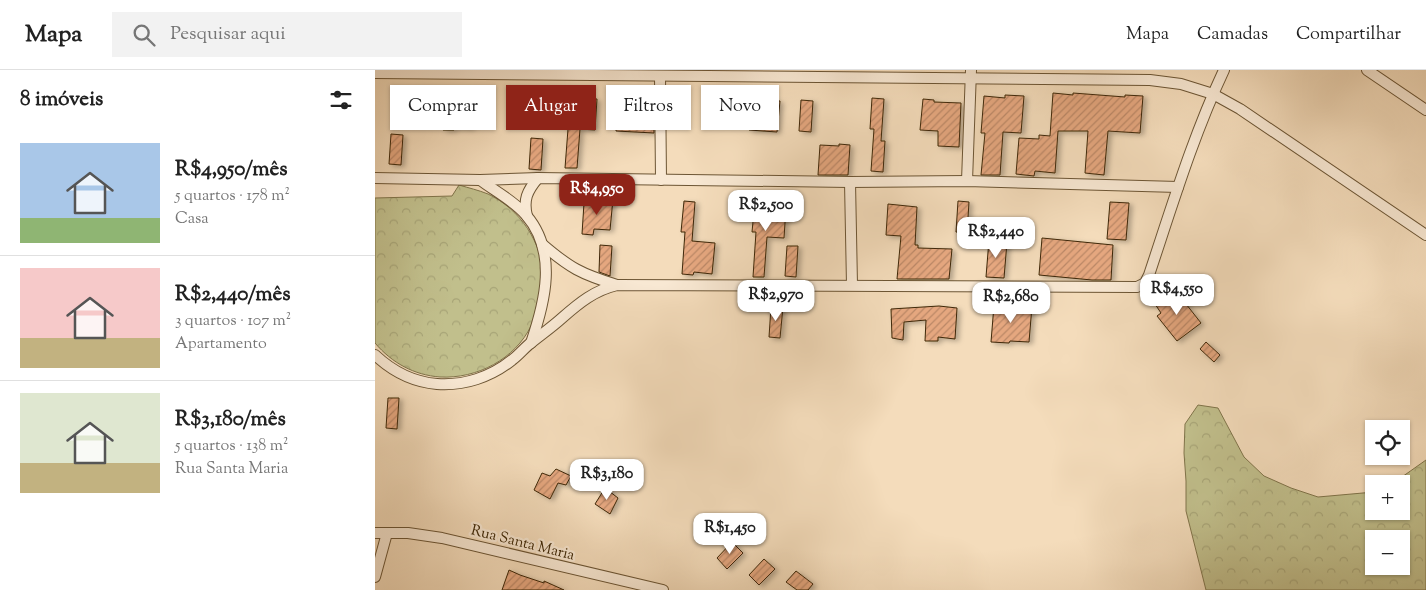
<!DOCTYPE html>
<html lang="pt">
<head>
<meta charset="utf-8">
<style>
	body { margin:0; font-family:"Sorts Mill Goudy",serif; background:#f2f2f2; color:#222; height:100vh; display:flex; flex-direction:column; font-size:19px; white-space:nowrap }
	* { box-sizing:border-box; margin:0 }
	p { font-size:16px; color:#767676 }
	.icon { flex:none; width:28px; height:28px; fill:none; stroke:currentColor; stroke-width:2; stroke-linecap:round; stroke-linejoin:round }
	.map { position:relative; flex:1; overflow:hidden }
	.details { display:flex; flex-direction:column; background:#fff; width:375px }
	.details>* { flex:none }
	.guide { position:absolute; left:15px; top:15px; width:475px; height:45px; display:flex; gap:10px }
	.controls { position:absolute; left:990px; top:350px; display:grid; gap:10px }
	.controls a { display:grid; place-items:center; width:45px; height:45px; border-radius:0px; background:#fff; box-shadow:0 1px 4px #0004; font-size:25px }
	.price { position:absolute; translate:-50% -42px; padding:0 11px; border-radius:10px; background:#fff; color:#222; font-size:16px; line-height:32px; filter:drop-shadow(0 1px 2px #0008) }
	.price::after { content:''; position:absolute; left:50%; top:30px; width:15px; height:11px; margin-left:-8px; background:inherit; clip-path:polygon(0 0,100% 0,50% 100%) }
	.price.on { background:#8f2418; color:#fff }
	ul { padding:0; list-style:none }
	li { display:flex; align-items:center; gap:15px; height:125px; padding:0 20px }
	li+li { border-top:1px solid #e0e0e0 }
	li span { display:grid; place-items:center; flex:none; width:140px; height:100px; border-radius:0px; color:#555 }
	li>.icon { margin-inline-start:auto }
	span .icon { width:60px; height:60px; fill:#fffc; stroke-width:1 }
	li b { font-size:21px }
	h2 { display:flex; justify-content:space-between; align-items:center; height:60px; padding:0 20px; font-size:21px }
	.chip { padding:0 18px; border-radius:0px; background:#fff; box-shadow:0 1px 4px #0004; font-size:18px; line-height:45px }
	.chip.on { background:#8f2418; color:#fff }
	header { display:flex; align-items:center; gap:30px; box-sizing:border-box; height:70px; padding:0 25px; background:#fff; border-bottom:1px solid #e0e0e0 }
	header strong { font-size:24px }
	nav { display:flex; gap:28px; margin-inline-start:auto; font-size:18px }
	.search { width:350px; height:45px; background:#f2f2f2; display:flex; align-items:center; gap:12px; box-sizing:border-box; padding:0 18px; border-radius:0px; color:#767676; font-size:19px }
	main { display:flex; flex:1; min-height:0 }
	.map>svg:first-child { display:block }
</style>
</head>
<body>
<header>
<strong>Mapa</strong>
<div class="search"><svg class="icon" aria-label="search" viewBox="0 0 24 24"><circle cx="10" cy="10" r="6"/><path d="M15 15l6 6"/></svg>Pesquisar aqui</div>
<nav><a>Mapa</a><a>Camadas</a><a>Compartilhar</a></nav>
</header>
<main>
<section class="details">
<h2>8 imóveis<svg class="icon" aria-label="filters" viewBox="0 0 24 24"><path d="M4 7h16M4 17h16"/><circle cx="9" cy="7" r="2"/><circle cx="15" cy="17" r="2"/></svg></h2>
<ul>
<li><span style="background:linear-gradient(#a9c7e8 75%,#8fb573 0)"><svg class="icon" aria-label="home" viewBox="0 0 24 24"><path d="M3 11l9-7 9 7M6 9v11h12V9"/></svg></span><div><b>R$4,950/mês</b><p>5 quartos · 178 m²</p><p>Casa</p></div></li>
<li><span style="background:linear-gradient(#f6c9c9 70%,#c2b280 0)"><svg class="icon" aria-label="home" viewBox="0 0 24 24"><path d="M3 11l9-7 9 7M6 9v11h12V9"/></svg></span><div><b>R$2,440/mês</b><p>3 quartos · 107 m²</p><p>Apartamento</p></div></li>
<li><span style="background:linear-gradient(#dfe7d0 70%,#c2b280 0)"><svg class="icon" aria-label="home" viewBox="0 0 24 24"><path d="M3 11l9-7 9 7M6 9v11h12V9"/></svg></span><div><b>R$3,180/mês</b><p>5 quartos · 138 m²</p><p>Rua Santa Maria</p></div></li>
</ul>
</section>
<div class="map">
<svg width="1051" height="520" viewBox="0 0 1051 520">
	<defs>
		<pattern id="forest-crowns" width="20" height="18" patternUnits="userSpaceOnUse" patternTransform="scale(1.25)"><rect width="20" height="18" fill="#c1bf8c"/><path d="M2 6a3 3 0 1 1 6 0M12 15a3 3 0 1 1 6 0" fill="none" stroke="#a7a477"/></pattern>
		<pattern id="building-hatch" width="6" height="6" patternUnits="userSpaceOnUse" patternTransform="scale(1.25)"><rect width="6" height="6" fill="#e5a77f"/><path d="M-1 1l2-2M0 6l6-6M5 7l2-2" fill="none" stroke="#b86"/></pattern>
		<filter id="shadow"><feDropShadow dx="3.5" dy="2" stdDeviation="2.5" flood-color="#0004"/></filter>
	</defs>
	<rect width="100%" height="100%" fill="#f4dcbb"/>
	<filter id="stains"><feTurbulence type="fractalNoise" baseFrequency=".004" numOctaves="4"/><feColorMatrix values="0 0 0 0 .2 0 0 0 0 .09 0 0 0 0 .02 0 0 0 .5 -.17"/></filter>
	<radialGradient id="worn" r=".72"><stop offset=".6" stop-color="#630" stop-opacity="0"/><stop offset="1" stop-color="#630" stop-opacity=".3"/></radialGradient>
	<g fill="url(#forest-crowns)" stroke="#80744a" fill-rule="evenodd">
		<path d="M84,115c10,3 19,5 29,9 32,15 55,49 55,84 0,9 -4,18 -6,26 -2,7 -2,16 -6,22 -16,33 -54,53 -91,51 -26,-2 -48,-14 -65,-34v-145l77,-2z"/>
		<path d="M823,335l20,3 26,49 20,19 27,12 27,9 56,-5v19h27v-27h-9l34,-24v130h-220l-20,-79v-30l-2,-28 1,-29zM999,469h27v27h-27z"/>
	</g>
	<g fill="url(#building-hatch)" stroke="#3f2807" filter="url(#shadow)">
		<polygon points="678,23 698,25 698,23 750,27 750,25 768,26 765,63 733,61 729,105 710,103 713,61 683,61 680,103 660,101 659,106 641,104 644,68 664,69 664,65 675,66"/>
		<polygon points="630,25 649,26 646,63 628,62 625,105 606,105 610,63 606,63 609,26 630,28"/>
		<polygon points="87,27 99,28 96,58 79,57 79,60 68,60 70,29 87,30"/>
		<polygon points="192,28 222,29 220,60 205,59 202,98 190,98 193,59 190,58"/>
		<polygon points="497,28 509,29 506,71 510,71 508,102 496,101 499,59 495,59"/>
		<polygon points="376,29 405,31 402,62 374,60"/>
		<polygon points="548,29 559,30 559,32 586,33 584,77 563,76 563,61 545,60"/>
		<polygon points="243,30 278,33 279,63 241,61"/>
		<polygon points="426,30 438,31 436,62 424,61"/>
		<polygon points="16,64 28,65 26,95 14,94"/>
		<polygon points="156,68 168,69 166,100 154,99"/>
		<polygon points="464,74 475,75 473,105 443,105 445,75 464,76"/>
		<polygon points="226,128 238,129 235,160 219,159 218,165 207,164 209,133 226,134"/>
		<polygon points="309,131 320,132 317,171 340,173 337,204 319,202 318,205 307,204 310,162 306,162"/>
		<polygon points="380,131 391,132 391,136 411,138 409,168 392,167 389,207 378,207 381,162 377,162"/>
		<polygon points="583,131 594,132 592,163 581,162"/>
		<polygon points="735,132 754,133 751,170 732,169"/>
		<polygon points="513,134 542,137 540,175 543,175 543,178 577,179 574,209 522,209 526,166 511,165"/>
		<polygon points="667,168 738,175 736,210 717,210 664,205"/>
		<polygon points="614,170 632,172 629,208 611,207"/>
		<polygon points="225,175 237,176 235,206 224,202"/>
		<polygon points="412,176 423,176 421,207 410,206"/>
		<polygon points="800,220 826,253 802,271 782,246 786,243 780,234"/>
		<polygon points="639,234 657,236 654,272 635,271 634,273 616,272 619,235 638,237"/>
		<polygon points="564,236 582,238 580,269 563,267 563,271 550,271 551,250 529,252 528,270 517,268 516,239"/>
		<polygon points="396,237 408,237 405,268 394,267"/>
		<polygon points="831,272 845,285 839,292 825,279"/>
		<polygon points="13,328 24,328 22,359 11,358"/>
		<polygon points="181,399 196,406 191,415 183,413 175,429 159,420 167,403 175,406"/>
		<polygon points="230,418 243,428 235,444 220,434"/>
		<polygon points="357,472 368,483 352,499 342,488"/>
		<polygon points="389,489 400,499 384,515 374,505"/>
		<polygon points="134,500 145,505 169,513 169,511 189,520 127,520"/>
		<polygon points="421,501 438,514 433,520 422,520 411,512"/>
	</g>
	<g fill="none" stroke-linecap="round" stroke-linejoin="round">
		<g stroke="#6c5534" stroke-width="12">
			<g id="minor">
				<polyline points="992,0 1051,40"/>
				<polyline points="0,3 775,10 806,14 838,24 865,39 1051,165"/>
				<polyline points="285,6 286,110"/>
				<polyline points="0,108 105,110 163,108 475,112 592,111 803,117"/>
				<path d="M105,110c15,11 34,21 46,35 32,37 19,87 5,128"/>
				<polyline points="592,111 596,0"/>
				<polyline points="475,112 477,215"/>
				<path d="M152,146c-4,-16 0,-25 11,-38"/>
				<path d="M167,174c28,24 39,30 75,41"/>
				<path d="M0,285c17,16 38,27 62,29 27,2 54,-7 75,-24 7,-5 13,-13 20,-18 10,-8 20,-15 30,-24 17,-15 33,-28 55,-33l520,2 8,-4 4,-8c23,-69 44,-139 75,-205"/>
				<polyline points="0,463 33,463 67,468 288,520"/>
				<polyline points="0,507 12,463"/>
			</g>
		</g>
		<use href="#minor" stroke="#f8e8d3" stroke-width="10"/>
	</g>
	<g text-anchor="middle" stroke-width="4.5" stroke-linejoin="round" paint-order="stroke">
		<g font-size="15" fill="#3f2807" stroke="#f8e8d3">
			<text transform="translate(148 472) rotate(14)" y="5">Rua Santa Maria</text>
		</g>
	</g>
	<rect width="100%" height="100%" filter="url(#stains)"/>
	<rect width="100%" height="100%" fill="url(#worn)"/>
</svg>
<div class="controls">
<a><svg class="icon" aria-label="locate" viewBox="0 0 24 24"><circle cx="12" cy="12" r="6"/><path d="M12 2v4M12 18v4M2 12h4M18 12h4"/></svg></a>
<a>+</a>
<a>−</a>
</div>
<b class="price on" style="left:222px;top:146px">R$4,950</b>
<b class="price" style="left:391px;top:162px">R$2,500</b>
<b class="price" style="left:621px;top:189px">R$2,440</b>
<b class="price" style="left:802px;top:246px">R$4,550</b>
<b class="price" style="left:401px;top:252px">R$2,970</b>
<b class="price" style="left:636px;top:254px">R$2,680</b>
<b class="price" style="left:232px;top:431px">R$3,180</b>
<b class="price" style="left:355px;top:485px">R$1,450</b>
<div class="guide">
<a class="chip">Comprar</a>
<a class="chip on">Alugar</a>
<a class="chip">Filtros</a>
<a class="chip">Novo</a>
</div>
</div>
</main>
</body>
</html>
